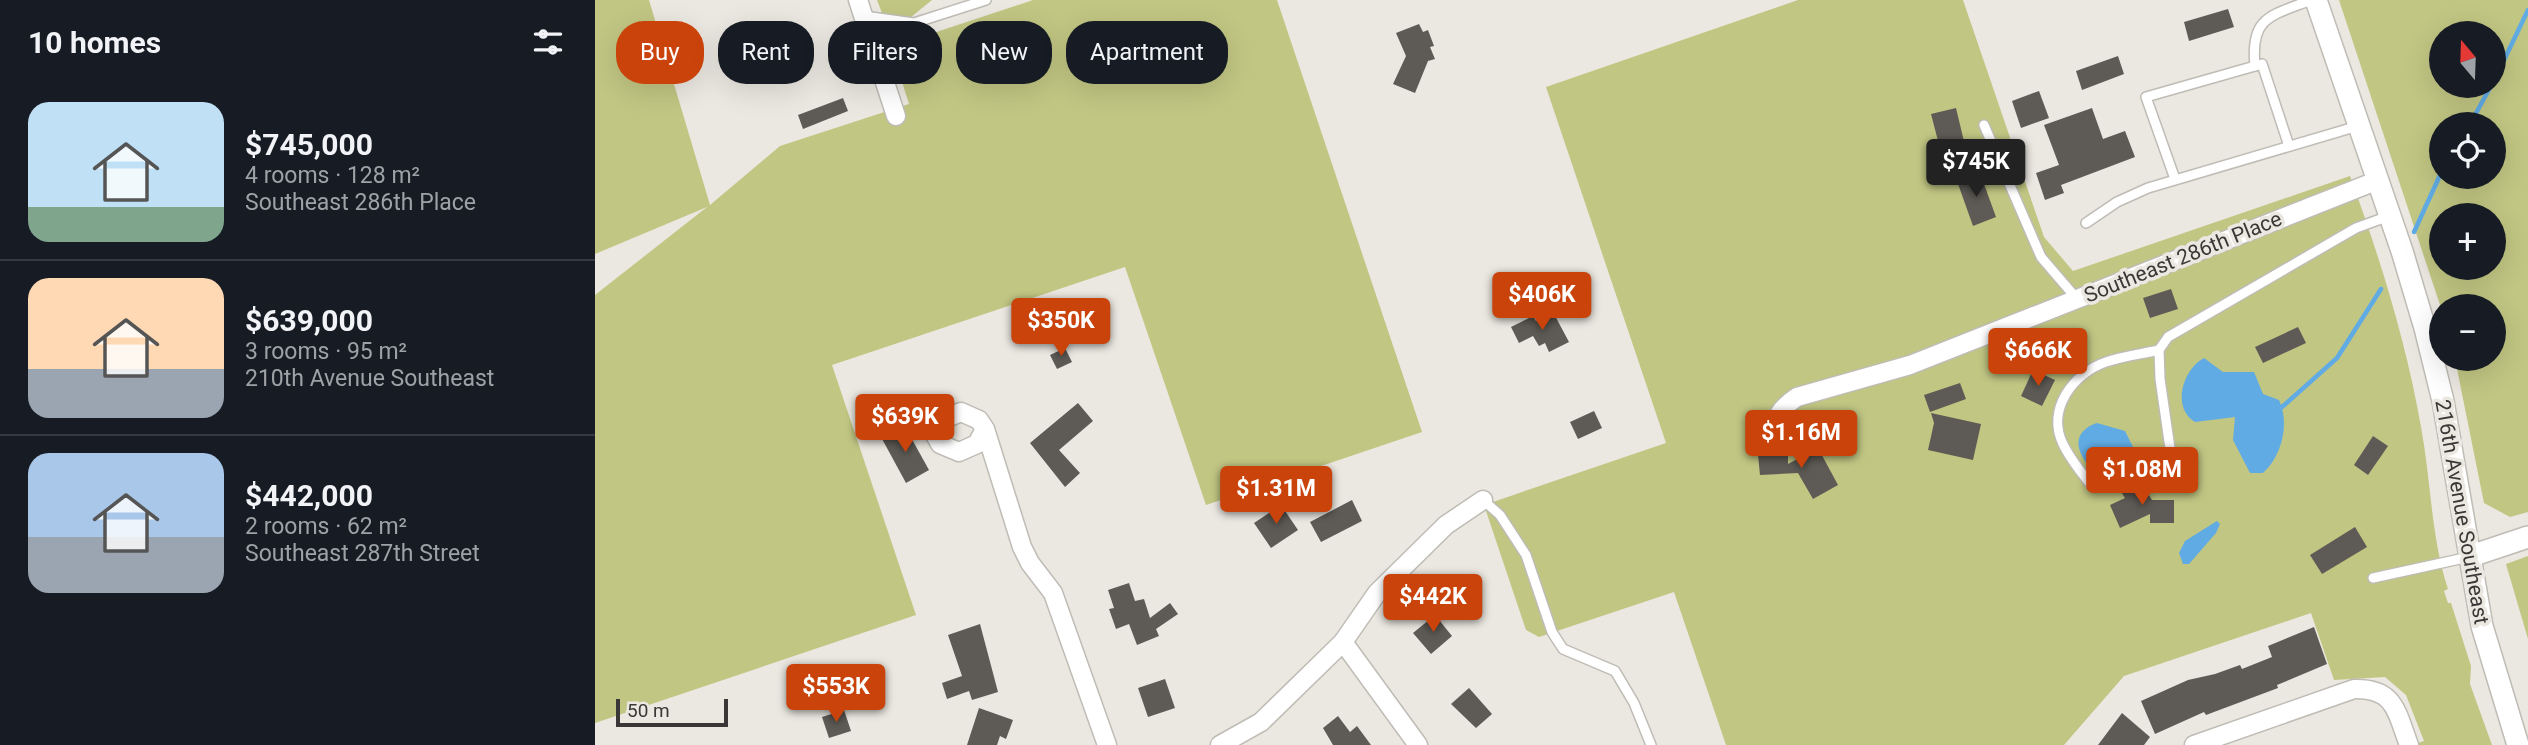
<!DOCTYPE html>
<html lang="en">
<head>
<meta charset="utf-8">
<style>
	body { margin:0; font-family:Roboto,sans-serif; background:#242831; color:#f1f3f6; height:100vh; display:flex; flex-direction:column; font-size:26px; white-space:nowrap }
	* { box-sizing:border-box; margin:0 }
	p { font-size:23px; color:#9ea1a6 }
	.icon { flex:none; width:38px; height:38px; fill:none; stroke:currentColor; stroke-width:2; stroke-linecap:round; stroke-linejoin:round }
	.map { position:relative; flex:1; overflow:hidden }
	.panel { display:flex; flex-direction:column; background:#171b24; width:595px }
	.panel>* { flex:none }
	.guide { position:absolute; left:21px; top:21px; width:665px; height:63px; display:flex; gap:14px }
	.needle { width:46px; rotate:341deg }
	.fabs { position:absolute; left:1834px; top:21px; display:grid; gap:14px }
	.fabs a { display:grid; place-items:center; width:77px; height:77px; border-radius:50%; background:#171b24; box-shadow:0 7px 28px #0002; font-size:35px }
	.scale { position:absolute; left:21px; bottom:18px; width:112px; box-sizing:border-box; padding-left:7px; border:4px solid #393836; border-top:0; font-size:19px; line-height:24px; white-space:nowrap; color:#393836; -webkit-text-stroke:5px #ebe8e1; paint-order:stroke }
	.price { position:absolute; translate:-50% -60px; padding:0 16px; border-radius:7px; background:#ca430b; color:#fff; font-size:23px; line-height:46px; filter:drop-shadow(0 2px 4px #0008) }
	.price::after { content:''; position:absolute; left:50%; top:42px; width:21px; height:16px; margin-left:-10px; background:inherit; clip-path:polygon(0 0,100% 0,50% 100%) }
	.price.on { background:#222; color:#fff }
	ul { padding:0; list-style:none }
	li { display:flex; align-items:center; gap:21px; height:175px; padding:0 28px }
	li+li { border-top:2px solid #363941 }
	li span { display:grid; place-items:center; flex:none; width:196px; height:140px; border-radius:21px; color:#555 }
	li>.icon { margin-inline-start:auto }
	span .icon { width:84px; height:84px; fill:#fffc; stroke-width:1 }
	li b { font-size:30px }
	h2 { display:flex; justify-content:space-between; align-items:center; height:84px; padding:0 28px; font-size:30px }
	.chip { padding:0 24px; border-radius:28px; background:#171b24; box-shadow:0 7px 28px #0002; font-size:24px; line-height:63px }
	.chip.on { background:#ca430b; color:#fff }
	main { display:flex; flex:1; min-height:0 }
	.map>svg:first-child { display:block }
</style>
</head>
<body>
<main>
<section class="panel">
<h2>10 homes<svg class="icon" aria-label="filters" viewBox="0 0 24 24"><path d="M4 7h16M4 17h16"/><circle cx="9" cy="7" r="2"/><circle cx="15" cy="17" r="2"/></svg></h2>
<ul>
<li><span style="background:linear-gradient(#bfe0f5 75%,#7fa58c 0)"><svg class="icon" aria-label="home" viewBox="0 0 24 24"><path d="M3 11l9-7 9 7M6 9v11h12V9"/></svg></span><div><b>$745,000</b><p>4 rooms · 128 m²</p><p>Southeast 286th Place</p></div></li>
<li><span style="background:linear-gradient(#ffd9b3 65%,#9aa5b1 0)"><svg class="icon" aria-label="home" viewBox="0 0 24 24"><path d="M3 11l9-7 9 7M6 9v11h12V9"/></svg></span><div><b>$639,000</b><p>3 rooms · 95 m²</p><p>210th Avenue Southeast</p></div></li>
<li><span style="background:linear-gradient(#a9c7e8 60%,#9aa5b1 0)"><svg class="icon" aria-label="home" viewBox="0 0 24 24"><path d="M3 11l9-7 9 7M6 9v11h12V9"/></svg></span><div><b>$442,000</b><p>2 rooms · 62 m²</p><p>Southeast 287th Street</p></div></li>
</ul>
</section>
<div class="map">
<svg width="1933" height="745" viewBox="0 0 1933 745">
	<rect width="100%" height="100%" fill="#ebe8e1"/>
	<g fill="#c1c683" fill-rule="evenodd">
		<polygon points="0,0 54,0 115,205 185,146 314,104 296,47 438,0 682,0 827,432 611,505 530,267 237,365 321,615 0,723 0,295 112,207 0,254"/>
		<polygon points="282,0 337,0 295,34"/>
		<path d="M1203,0h165l81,237 29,34 277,-95c30,82 56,165 71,251 10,53 10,111 27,162l-4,2 4,12h3l20,63 -1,18 22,61h-80l12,-4 -18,-46 -21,-18 -51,3 -23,-67 -187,63 -60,69h-338l-52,-153 -135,45 -13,-7 -42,-125 182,-62 -120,-356z"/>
		<path d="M1744,0h189v512l-18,5 -26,-14 -29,-144h39v-53l-53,2zM1846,33h53v53h-53zM1846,124h53v53h-53zM1899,215v53h-53v-53z"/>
		<polygon points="1933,556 1933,639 1911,564"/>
	</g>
	<g fill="#60abe4">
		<path d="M1609,358l19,14h31l9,22 16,6c11,23 3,56 -16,73h-13l-17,-33 2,-23 -40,5c-24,-14 -12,-53 9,-64z"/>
		<path d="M1502,423l28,8 9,18v15c-17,11 -29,8 -46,1 -14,-18 -14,-34 9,-42z"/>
		<polygon points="1622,521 1625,524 1621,533 1594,564 1588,564 1584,553 1590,541"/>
	</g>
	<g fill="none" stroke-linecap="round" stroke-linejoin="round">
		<g stroke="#60abe4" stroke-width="4.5">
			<polyline points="1899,81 1933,10"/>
			<polyline points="1875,124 1896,86"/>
			<polyline points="1819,232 1846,173"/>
			<polyline points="1687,407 1742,358 1786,289"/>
		</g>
	</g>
	<g fill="#5e5b56">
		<polygon points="1633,9 1639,27 1594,41 1589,22"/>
		<polygon points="824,24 828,32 833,30 839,46 835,47 840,59 833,61 820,93 798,84 811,56 801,33"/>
		<polygon points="1523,56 1529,74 1487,90 1481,71"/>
		<polygon points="1444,91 1454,118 1426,128 1417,101"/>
		<polygon points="248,98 253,111 208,129 203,115"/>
		<polygon points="1361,108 1372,154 1348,160 1336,114"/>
		<polygon points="1497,108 1508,139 1530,131 1540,157 1466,185 1469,193 1450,200 1441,173 1464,165 1449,125"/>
		<polygon points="1385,173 1401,217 1378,226 1362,181"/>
		<polygon points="1576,289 1583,309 1555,318 1548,298"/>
		<polygon points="958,312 974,342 954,352 950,343 944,346 938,336 924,343 916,327 938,316 941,321"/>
		<polygon points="1703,327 1711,343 1668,363 1660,347"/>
		<polygon points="470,348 477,362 462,369 455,355"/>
		<polygon points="1438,370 1460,380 1447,406 1426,396"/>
		<polygon points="1365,383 1371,399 1335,412 1329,395"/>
		<polygon points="483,403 498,421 464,450 485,473 470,487 435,443"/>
		<polygon points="999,411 1007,428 983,439 975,422"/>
		<polygon points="1336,413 1386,424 1378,460 1333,450 1339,423"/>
		<polygon points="309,425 334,470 311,483 286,437"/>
		<polygon points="1778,436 1793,446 1773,475 1759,465"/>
		<polygon points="1223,448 1243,485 1218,499 1203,473 1165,475 1163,455 1193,454 1193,464"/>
		<polygon points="1544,479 1557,500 1579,500 1579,523 1555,523 1555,514 1525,528 1515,505 1530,498 1525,490"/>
		<polygon points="757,500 767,521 726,542 715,522"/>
		<polygon points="686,505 703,530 676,548 659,523"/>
		<polygon points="1760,527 1772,547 1727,574 1715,555"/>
		<polygon points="534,583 540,601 549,599 555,618 575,603 583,614 561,629 564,636 542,645 534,624 521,629 514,609 519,608 513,590"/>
		<polygon points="840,615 857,636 836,654 818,633"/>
		<polygon points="385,624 403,692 377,700 374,691 352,699 347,683 367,676 353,635"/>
		<polygon points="1719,627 1732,664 1682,685 1683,688 1611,715 1609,712 1560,734 1546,701 1593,680 1620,674 1645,665 1647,669 1677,657 1673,646"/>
		<polygon points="570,679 580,708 553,717 543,688"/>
		<polygon points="874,688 897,714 881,728 856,704"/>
		<polygon points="384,708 418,720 411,739 405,736 402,745 372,745"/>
		<polygon points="249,710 256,731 234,738 227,717"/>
		<polygon points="1527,713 1555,737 1549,745 1503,745"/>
		<polygon points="743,716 755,732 762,726 776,745 738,745 728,728"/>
	</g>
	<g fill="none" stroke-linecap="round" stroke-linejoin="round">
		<g stroke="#bfbcb5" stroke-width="12">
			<g id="service">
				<polyline points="269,16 319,23 391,0"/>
				<path d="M1660,66c-5,-49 15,-50 56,-66"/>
				<polyline points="1389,125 1446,257 1482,299"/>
				<polyline points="1580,179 1551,97 1667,64 1694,146"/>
				<polyline points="1491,223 1522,202 1553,188 1763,126"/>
				<polyline points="1577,462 1565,379 1564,350 1573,337 1761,228 1794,216"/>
				<path d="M1496,485c-10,-13 -21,-26 -28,-41 -17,-34 10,-71 43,-82 17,-6 36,-8 53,-12"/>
				<polyline points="888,500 905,515 931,555 957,632 968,649 1020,671 1039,703 1056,745"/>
				<polyline points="1778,578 1874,557"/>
			</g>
		</g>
		<g stroke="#bfbcb5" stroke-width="21">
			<g id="minor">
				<polyline points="263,0 301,116"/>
				<polyline points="390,429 382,444 364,452 345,444 340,435 347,420 366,412 384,420 390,429 427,547 435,563 458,593 512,745"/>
				<path d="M1179,436c0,-19 8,-29 23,-39l113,-32 466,-184"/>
				<polyline points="748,642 823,745"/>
				<polyline points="625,745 666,722 748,642 782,593 851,525 888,500"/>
				<path d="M1599,745l160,-56c41,-1 42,22 55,56"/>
			</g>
		</g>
		<g stroke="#bfbcb5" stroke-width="24">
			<g id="tertiary">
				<polyline points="1721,0 1807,251 1830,328 1848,401 1887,626 1923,745"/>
				<polyline points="1876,556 1933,537"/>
			</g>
		</g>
		<use href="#service" stroke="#fff" stroke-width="9"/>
		<use href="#minor" stroke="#fff" stroke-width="18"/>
		<use href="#tertiary" stroke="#fff" stroke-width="21"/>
	</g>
	<g text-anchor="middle" stroke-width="7" stroke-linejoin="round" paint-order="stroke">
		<g font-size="21" fill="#393836" stroke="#ebe8e1">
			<text transform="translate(1588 257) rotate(-22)" y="7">Southeast 286th Place</text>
			<text transform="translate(1867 512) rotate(80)" y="7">216th Avenue Southeast</text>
		</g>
	</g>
</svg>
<div class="fabs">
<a><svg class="needle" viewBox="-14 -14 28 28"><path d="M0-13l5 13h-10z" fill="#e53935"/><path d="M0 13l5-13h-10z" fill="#9ea1a6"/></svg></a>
<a><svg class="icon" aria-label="locate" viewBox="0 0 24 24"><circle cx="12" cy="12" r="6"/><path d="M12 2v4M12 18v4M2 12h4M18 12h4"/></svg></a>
<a>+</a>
<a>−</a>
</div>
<div class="scale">50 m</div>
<b class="price on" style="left:1381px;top:199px">$745K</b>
<b class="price" style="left:947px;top:332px">$406K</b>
<b class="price" style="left:466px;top:358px">$350K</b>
<b class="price" style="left:1443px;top:388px">$666K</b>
<b class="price" style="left:310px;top:454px">$639K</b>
<b class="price" style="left:1206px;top:470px">$1.16M</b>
<b class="price" style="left:1547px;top:507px">$1.08M</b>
<b class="price" style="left:681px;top:526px">$1.31M</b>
<b class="price" style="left:838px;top:634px">$442K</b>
<b class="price" style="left:241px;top:724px">$553K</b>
<div class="guide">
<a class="chip on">Buy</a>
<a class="chip">Rent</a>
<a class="chip">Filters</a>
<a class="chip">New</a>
<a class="chip">Apartment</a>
</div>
</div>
</main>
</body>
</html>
